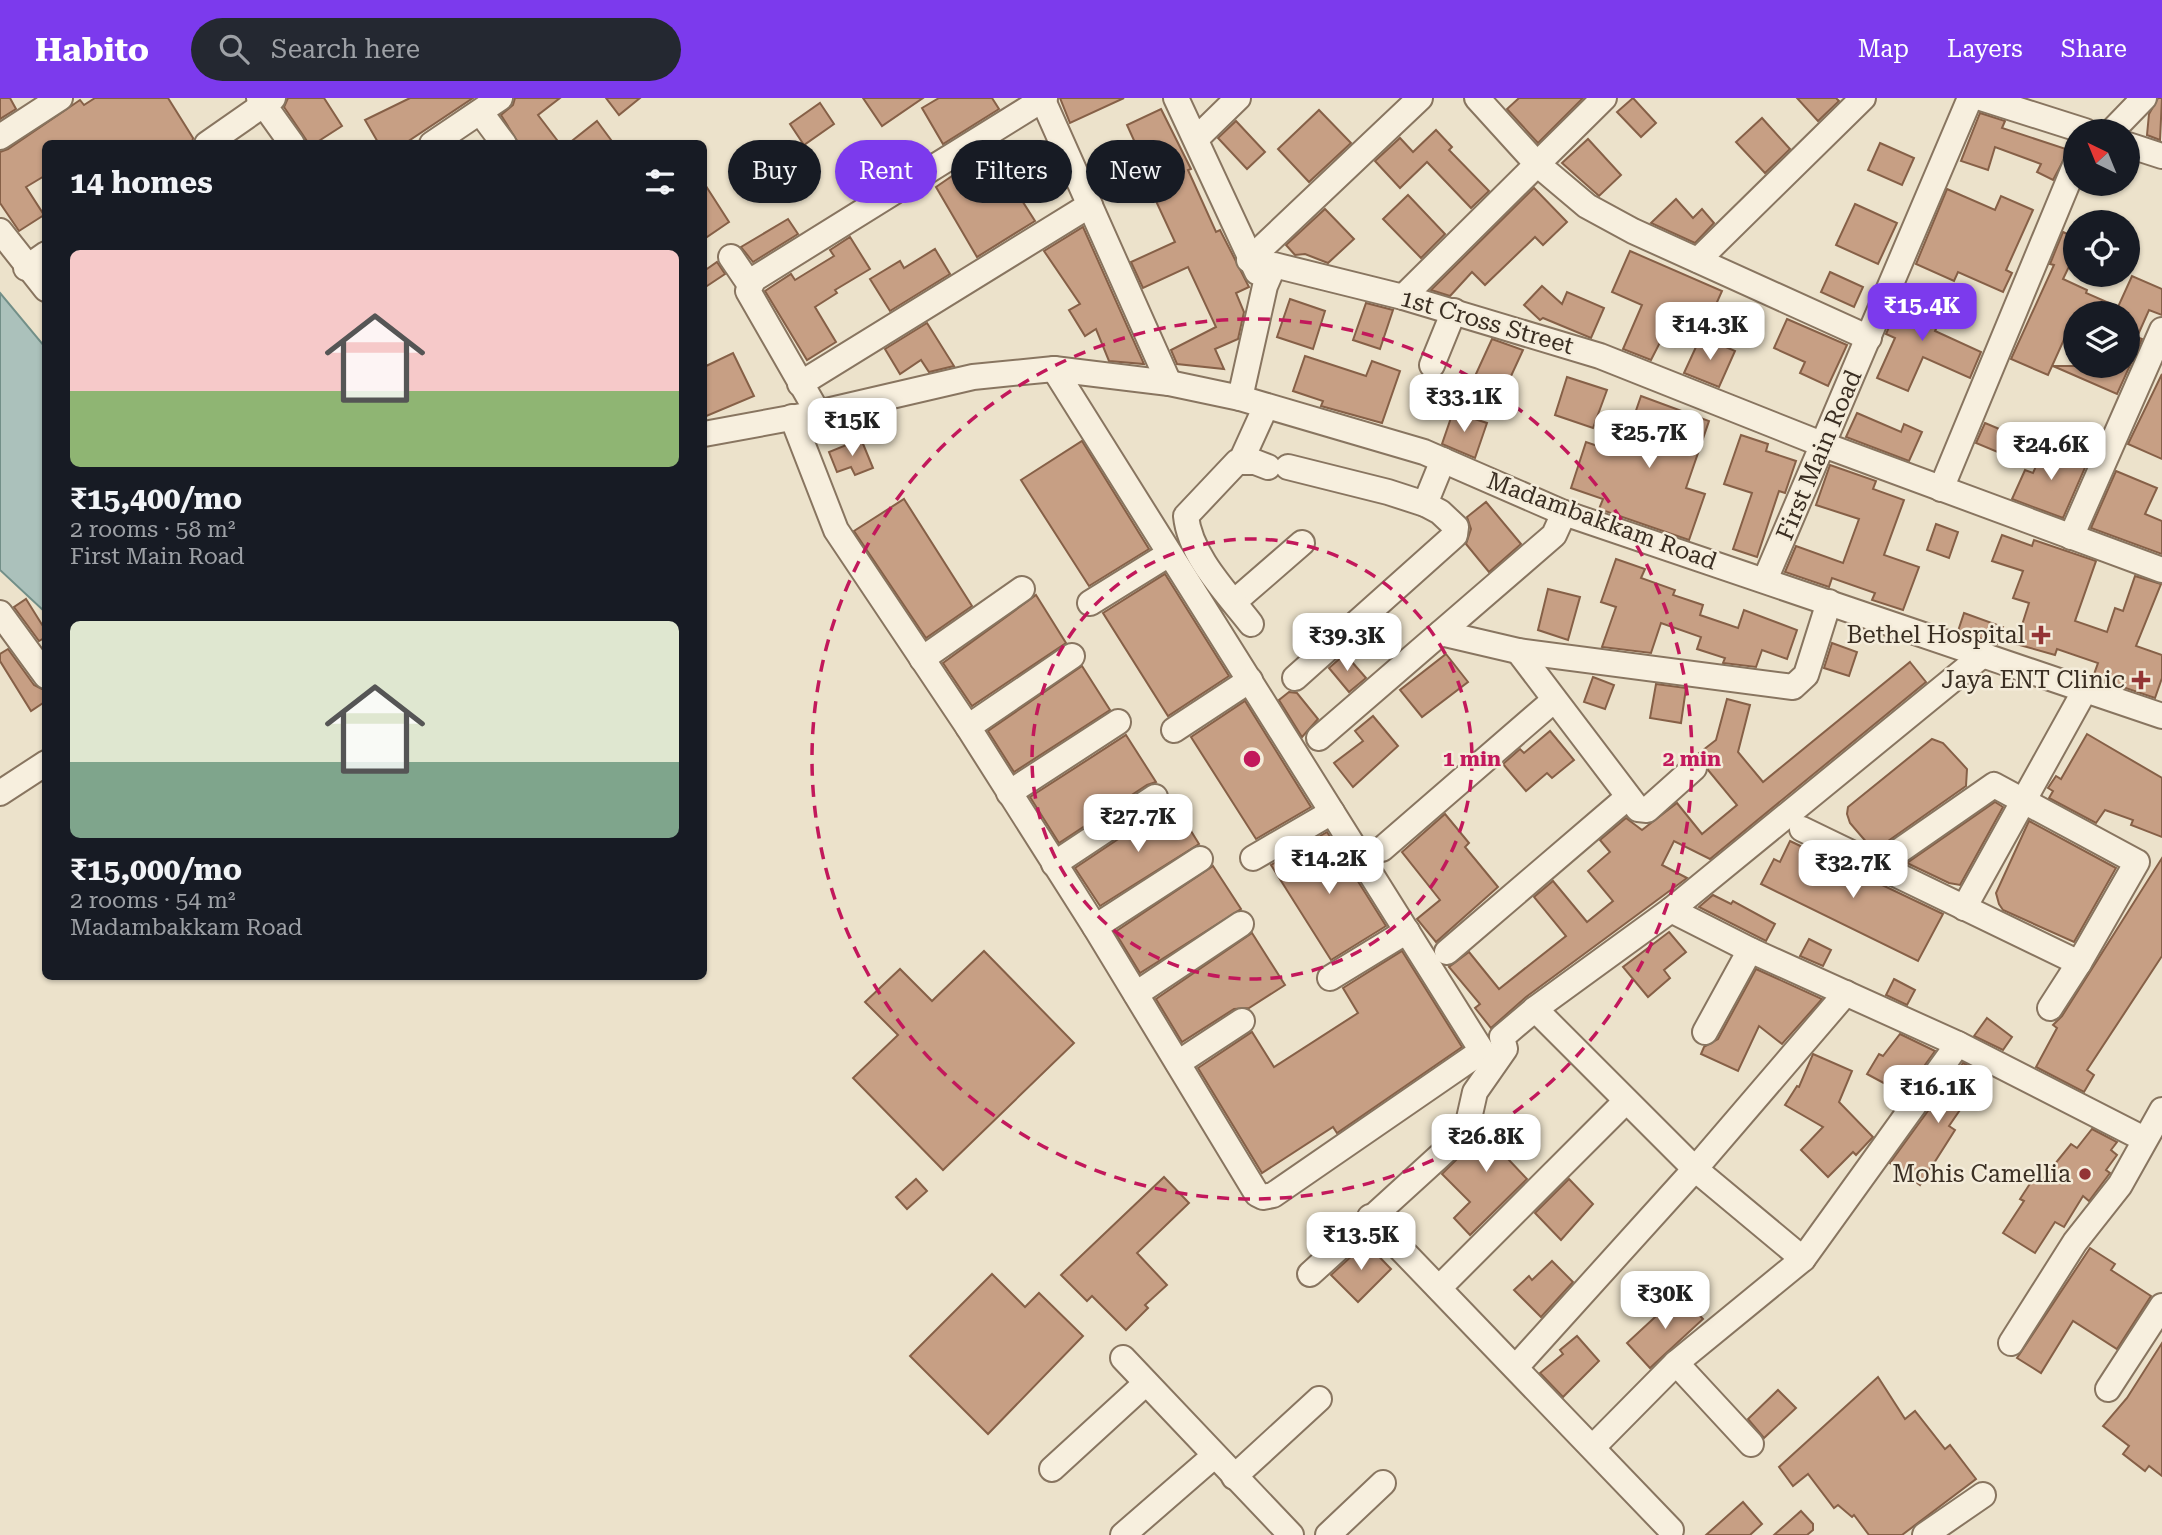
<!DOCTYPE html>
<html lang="en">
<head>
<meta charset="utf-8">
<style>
	body { margin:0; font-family:"Roboto Serif",serif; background:#242831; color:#f1f3f6; height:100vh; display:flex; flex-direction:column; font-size:26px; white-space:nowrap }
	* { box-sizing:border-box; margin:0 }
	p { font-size:23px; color:#9ea1a6 }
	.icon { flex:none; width:38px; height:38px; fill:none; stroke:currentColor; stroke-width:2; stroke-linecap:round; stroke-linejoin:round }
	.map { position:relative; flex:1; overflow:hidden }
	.details { position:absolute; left:42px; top:42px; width:665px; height:840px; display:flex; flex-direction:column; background:#171b24; border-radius:10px; box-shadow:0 2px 5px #0004 }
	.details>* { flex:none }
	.banner { position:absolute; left:728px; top:42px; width:665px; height:63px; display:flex; gap:14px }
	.needle { width:46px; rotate:317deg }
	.fabs { position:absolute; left:2063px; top:21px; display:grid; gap:14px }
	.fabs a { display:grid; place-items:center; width:77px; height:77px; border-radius:50%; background:#171b24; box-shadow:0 2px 5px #0004; font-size:35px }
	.price { position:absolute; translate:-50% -60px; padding:0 16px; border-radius:14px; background:#fff; color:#222; font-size:23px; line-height:46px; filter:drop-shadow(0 2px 4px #0008) }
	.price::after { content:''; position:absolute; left:50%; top:42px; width:21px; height:16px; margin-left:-10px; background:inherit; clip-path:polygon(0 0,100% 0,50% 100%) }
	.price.current { background:#7c3aed; color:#fff }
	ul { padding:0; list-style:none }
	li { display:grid; align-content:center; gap:14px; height:371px; padding:0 28px }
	li span { display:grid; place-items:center; height:217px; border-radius:10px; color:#555 }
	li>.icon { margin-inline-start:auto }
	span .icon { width:126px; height:126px; fill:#fffc; stroke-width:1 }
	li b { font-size:30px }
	h2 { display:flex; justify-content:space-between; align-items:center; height:84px; padding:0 28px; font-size:30px }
	.pill { padding:0 24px; border-radius:32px; background:#171b24; box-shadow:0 2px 5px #0004; font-size:24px; line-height:63px }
	.pill.current { background:#7c3aed; color:#fff }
	header { display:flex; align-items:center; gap:42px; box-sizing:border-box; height:98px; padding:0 35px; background:#7c3aed; color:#fff }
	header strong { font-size:33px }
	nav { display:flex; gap:38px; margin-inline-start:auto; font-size:24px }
	.search { width:490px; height:63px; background:#242831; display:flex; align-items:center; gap:18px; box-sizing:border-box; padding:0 24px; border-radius:38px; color:#9ea1a6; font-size:26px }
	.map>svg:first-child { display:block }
</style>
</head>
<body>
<header>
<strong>Habito</strong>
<div class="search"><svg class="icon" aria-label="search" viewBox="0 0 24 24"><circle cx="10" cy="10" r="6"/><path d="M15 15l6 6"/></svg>Search here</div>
<nav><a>Map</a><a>Layers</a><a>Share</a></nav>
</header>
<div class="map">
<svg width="2162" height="1437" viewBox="0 0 2162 1437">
	<rect width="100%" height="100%" fill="#ece2cb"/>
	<polygon fill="#abc1bb" stroke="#728f88" stroke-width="2" points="0,195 45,249 45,514 0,472"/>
	<g fill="#c79f84" stroke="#866047" stroke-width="2">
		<polygon points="0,0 10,0 16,11 0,21"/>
		<polygon points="95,0 168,0 193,40 192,46 46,46 46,77 26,89 44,117 19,133 0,105 0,54 8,51 80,2 84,7"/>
		<polygon points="288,0 324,0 342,28 314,46 309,46 284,9"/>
		<polygon points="410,0 473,0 404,46 379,46 365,22"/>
		<polygon points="515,0 560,0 538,17 560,46 519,46 501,17 513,7"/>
		<polygon points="606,0 640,0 619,17"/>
		<polygon points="863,0 923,0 882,28"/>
		<polygon points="939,0 992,0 999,11 943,46 922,10"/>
		<polygon points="1060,0 1124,0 1070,25"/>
		<polygon points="1519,0 1583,0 1538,45 1507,11"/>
		<polygon points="1633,0 1656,25 1641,39 1617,14"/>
		<polygon points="1797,0 1836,0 1839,3 1818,23"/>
		<polygon points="2158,0 2162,0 2160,42 2147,37 2149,16"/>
		<polygon points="820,5 834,26 804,47 790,26"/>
		<polygon points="1161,11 1191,71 1188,72 1216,134 1220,132 1249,189 1236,195 1244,214 1238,241 1215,251 1224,271 1177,266 1171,252 1216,229 1188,169 1143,190 1131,164 1175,144 1137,62 1142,60 1127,27"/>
		<polygon points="1319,12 1351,45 1309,84 1278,51"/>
		<polygon points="1980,15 2005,23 2002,30 2069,52 2053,82 2037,74 2041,66 1995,49 1988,72 1961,63"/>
		<polygon points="1762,20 1790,51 1765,75 1736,44"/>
		<polygon points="597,23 614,46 568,46"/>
		<polygon points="1236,23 1265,54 1247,71 1218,40"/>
		<polygon points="1436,32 1452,49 1449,52 1489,93 1471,110 1427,64 1400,90 1375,63 1400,40 1413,54"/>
		<polygon points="1588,41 1621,77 1599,98 1562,65"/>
		<polygon points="1880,45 1914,60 1902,87 1868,72"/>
		<polygon points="990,52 1035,123 977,159 936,89"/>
		<polygon points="704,85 729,124 704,141"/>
		<polygon points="1534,90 1567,124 1543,147 1535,139 1485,187 1472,174 1450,198 1431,192"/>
		<polygon points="1947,91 1995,112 2001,98 2033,112 2006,172 2012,175 2003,194 1958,174 1954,183 1916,166"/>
		<polygon points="1408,97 1445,136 1421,160 1383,121"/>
		<polygon points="1676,101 1693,120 1702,111 1714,125 1695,145 1651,125"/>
		<polygon points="1855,106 1897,125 1878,166 1836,147"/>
		<polygon points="1325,111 1354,141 1328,165 1305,156 1295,157 1286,147"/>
		<polygon points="788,121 798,136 753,164 741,149"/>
		<polygon points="1083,129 1144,266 1109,263 1096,231 1085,238 1069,212 1080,206 1044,153"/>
		<polygon points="2063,134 2076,140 2076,154 2063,181 2087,192 2086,195 2118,209 2132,178 2162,191 2162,217 2149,212 2137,239 2142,241 2117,296 2053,268 2128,268 2128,215 2076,215 2048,277 2011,261 2054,167 2050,166"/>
		<polygon points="850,139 870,171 835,192 837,195 815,209 836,244 807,262 765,193 791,176 795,182 834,158 830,152"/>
		<polygon points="935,151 950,176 890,213 870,181 900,163 904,170"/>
		<polygon points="1630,153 1722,193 1705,231 1674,217 1651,262 1623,251 1642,207 1612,194"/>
		<polygon points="717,164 725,176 704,190 704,173"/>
		<polygon points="1830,174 1863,189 1854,209 1821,194"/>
		<polygon points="1542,188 1562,206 1567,194 1604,210 1591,240 1543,220 1540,222 1524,207"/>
		<polygon points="1905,192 1946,210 1935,233 1981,254 1970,280 1923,259 1908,293 1877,280 1895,240 1886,236"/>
		<polygon points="1290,201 1325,213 1313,251 1277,239"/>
		<polygon points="1366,205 1393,212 1380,251 1353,242"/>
		<polygon points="1787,221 1847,247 1828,288 1800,275 1805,264 1774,250"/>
		<polygon points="927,225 954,268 929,274 921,262 900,276 885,251"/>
		<polygon points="1701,238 1735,253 1719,289 1684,275"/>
		<polygon points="1492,241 1523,252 1500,302 1470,289"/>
		<polygon points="733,255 754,298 704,319 704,269"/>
		<polygon points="1305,258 1366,278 1372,263 1400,273 1382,325 1321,308 1323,303 1293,293"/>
		<polygon points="2162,276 2162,361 2128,346"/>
		<polygon points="1567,279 1607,292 1593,330 1555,317"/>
		<polygon points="1641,298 1709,323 1686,390 1705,396 1689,442 1599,411 1603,401 1571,390 1586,344 1621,356"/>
		<polygon points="1453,314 1487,325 1475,360 1442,346"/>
		<polygon points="1857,315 1901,334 1904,326 1922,334 1909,363 1846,339"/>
		<polygon points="1985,325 2009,335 2000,355 1976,345"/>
		<polygon points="1741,337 1768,346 1766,353 1796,363 1785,395 1779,393 1757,459 1733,451 1752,395 1724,386"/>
		<polygon points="861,341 873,370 855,377 851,369 837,374 829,354"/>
		<polygon points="1082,343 1149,451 1089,488 1021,382"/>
		<polygon points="2046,346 2087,365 2063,420 2012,401 2025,372 2033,375"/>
		<polygon points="1830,367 1876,383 1873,391 1904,402 1884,457 1919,469 1903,512 1872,502 1875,495 1832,480 1829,489 1785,474 1796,448 1843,465 1859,421 1816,407"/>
		<polygon points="2116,373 2157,390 2145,416 2162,423 2162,456 2091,430"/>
		<polygon points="904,401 972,508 926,540 854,433"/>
		<polygon points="1486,404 1521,446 1489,474 1466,446 1471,431 1467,419"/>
		<polygon points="1936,426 1958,434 1949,460 1927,452"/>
		<polygon points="2002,437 2032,448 2034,442 2096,463 2075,523 2107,534 2115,510 2123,513 2135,478 2161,486 2136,548 2162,557 2162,580 2155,600 2093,579 2098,565 2057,551 2055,557 2016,546 2029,505 2013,500 2023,473 1992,463"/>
		<polygon points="1616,461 1645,471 1641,480 1675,492 1673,497 1703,507 1700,517 1738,530 1744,512 1797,532 1787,561 1762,552 1756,569 1723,565 1725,560 1697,551 1701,539 1661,525 1651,555 1602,549 1616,509 1601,504"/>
		<polygon points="1165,476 1229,578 1168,618 1103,515"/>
		<polygon points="1548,491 1580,499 1568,542 1538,532"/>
		<polygon points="1036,497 1066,545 972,608 943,565"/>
		<polygon points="26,501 46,533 46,539 39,543 14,509"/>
		<polygon points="1964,515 2003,529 1997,546 1958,533"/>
		<polygon points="1832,545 1857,554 1849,578 1824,570"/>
		<polygon points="8,551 34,587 46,593 46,603 31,613 0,563 0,556"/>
		<polygon points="1345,556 1366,580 1349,594 1329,570"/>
		<polygon points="1446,556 1468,584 1422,619 1400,592"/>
		<polygon points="1910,564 1926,584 1710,761 1674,743 1662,767 1687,780 1526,899 1491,930 1475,910 1480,906 1449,869 1469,854 1499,891 1566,838 1534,799 1553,783 1587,824 1613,803 1588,773 1610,754 1600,742 1626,720 1642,732 1677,705 1702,736 1737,707 1708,672 1705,661 1698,656 1716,642 1727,601 1750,607 1738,654 1763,684"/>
		<polygon points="1082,568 1110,612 1014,674 988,633"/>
		<polygon points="1593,579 1614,587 1605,611 1584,604"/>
		<polygon points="1656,586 1686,590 1681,625 1650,620"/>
		<polygon points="1289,594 1297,595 1318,621 1302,639 1279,602"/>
		<polygon points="1245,603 1311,709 1256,741 1191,639"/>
		<polygon points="1373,618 1398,648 1353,689 1334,665 1363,643 1355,633"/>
		<polygon points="1550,633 1574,662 1552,680 1547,675 1526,693 1503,666 1520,651 1524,655"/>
		<polygon points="2087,636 2162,680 2162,739 2131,727 2133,722 2105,712 2096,725 2049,700 2053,693 2048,690 2056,678 2061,681"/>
		<polygon points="1126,637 1156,684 1147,687 1059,745 1030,699"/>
		<polygon points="1932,641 1943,645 1967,671 1966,688 1881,748 1868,746 1850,725 1847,716 1848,709"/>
		<polygon points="1170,699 1199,746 1100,808 1075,770 1163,711"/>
		<polygon points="1995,704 2003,709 1960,787 1949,785 1907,765"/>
		<polygon points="1445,716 1469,745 1465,749 1498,789 1436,844 1417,821 1440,802 1402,754"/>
		<polygon points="2029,723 2116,770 2074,844 2003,812 1999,806 1996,795"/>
		<polygon points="1327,734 1386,828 1331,862 1271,767"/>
		<polygon points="1790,743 1943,816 1918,863 1761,786 1774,761 1780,764"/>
		<polygon points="2162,760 2162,858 2087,972 2094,977 2084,994 2036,969 2057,930 2053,927 2062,918"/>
		<polygon points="1213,768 1241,811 1140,875 1115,834"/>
		<polygon points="1713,797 1731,806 1733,803 1775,826 1766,843 1699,809"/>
		<polygon points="1669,834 1686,854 1664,872 1670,880 1648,899 1623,869"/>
		<polygon points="1252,835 1285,887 1249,910 1234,911 1182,944 1156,901"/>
		<polygon points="1809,841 1831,852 1823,868 1800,858"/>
		<polygon points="984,853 1074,945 943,1072 853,980 898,937 865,904 900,871 932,903"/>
		<polygon points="1402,853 1462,949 1337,1035 1333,1029 1262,1075 1198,970 1252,934 1274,969 1358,915 1343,890"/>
		<polygon points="1756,871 1822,901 1782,946 1759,928 1738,973 1701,956 1704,949 1718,941"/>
		<polygon points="1894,881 1915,892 1907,907 1886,897"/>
		<polygon points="1987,920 2012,939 2003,952 1974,938"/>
		<polygon points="1900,936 1935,953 1904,996 1867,976 1879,956 1883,958"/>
		<polygon points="1813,956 1852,973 1839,1004 1873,1039 1856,1057 1853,1054 1828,1079 1801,1052 1823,1029 1785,1007 1797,988 1799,989"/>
		<polygon points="1963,965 1990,979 1978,996 1973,993 1949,1028 1955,1032 1920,1087 1890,1065"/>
		<polygon points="1500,1018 1525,1044 1508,1061 1527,1081 1470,1137 1454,1120 1470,1104 1442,1076"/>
		<polygon points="2092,1031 2117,1044 2111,1052 2117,1057 2106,1072 2110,1075 2089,1103 2083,1098 2064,1129 2055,1124 2035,1155 2003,1135 2024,1103 2020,1101 2035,1078 2042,1082 2071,1046 2077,1050"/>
		<polygon points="1164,1079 1189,1105 1137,1155 1167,1187 1145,1207 1148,1210 1126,1232 1092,1198 1087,1203 1061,1177"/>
		<polygon points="916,1081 927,1093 907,1111 896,1099"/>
		<polygon points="1569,1081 1593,1106 1561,1142 1535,1115"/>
		<polygon points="1366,1145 1391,1171 1358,1204 1331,1177"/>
		<polygon points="2090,1150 2115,1166 2111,1172 2151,1198 2117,1251 2073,1223 2041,1275 2017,1260"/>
		<polygon points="1552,1163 1573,1184 1541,1219 1514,1192 1529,1178 1532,1182"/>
		<polygon points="992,1176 1025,1209 1039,1195 1083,1238 988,1336 910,1258"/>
		<polygon points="1680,1196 1703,1221 1650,1270 1627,1245"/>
		<polygon points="1577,1238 1599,1263 1563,1299 1540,1275 1563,1256 1560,1252"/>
		<polygon points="2162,1245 2162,1378 2149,1368 2145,1373 2123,1356 2129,1348 2103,1328 2127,1300"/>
		<polygon points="1878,1279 1905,1321 1915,1313 1945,1351 1950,1347 1976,1381 1902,1437 1869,1437 1854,1417 1852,1419 1838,1407 1834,1410 1808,1376 1793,1388 1779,1369"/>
		<polygon points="1778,1292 1796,1310 1764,1340 1748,1321"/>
		<polygon points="1743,1404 1762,1426 1750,1437 1706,1437"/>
		<polygon points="1801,1413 1813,1426 1813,1432 1807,1437 1774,1437"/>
	</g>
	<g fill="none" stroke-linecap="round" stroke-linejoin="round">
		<g stroke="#887560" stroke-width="28">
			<g id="minor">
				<polyline points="259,0 292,46"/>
				<polyline points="1042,0 1169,285"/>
				<polyline points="1176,0 1257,174"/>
				<polyline points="1477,0 1536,65 1587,108 1633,133 1869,240"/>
				<polyline points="1981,0 2085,33"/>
				<polyline points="481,15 504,46"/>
				<polyline points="2112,33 2144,0"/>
				<polyline points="0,39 60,0"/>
				<polyline points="1196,41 1238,0"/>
				<polyline points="207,46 273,0"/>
				<polyline points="432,46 500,0"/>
				<polyline points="2128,47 2162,58"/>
				<polyline points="0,133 46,191"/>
				<polyline points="731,159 750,187"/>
				<polyline points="1249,162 1420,0"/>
				<polyline points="1698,162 1863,0"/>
				<polyline points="26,170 46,156"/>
				<polyline points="1403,199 1604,0"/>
				<polyline points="1432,267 1454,213"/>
				<polyline points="800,286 1090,107"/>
				<polyline points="1240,300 1265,188 1274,167 1403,199 1600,258 1824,347 2162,472"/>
				<polyline points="818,315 748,193 754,181 1045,0"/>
				<polyline points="792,319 836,432 968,629 1095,829 1257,1096 1263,1099 1273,1097 1482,953 1054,271"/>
				<polyline points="704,336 818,315 973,279 1054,271 1169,285 1240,300 1424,354 1564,415 2162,618"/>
				<polyline points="1241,363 1266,308"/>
				<polyline points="1288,369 1388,394 1425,406"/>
				<polyline points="1941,391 2076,65"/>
				<polyline points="2071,439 2162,232"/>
				<polyline points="1765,482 1970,0"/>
				<polyline points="1234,504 1302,445"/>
				<polyline points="1090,505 1169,456"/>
				<polyline points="0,515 46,578"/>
				<path d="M1251,526c-24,-31 -61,-68 -65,-108l51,-54h18l13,5"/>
				<polyline points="1441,535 1518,553 1793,589 1806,577 1829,504"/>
				<polyline points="1518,553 1638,711 1647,712 1694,670"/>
				<polyline points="922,561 1022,491"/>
				<polyline points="1295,580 1455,437 1456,429 1440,414 1425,406 1443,362"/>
				<polyline points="968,629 1072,558"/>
				<polyline points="1174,632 1250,582"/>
				<polyline points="1319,640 1554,437 1564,415"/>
				<polyline points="0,695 46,665"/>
				<polyline points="1009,695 1118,624"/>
				<polyline points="1802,731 2079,865 2137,764 1994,687 1879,767"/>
				<polyline points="1382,751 1553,603"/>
				<polyline points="1253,760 1332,714"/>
				<polyline points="1054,766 1155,699"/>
				<polyline points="1964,810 2085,592"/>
				<polyline points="1671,812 1750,852 1958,946 2144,1041"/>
				<polyline points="1095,829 1200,761"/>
				<polyline points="1447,854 1628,699"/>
				<polyline points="1330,880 1407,833"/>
				<polyline points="1136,896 1241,826"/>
				<polyline points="2050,910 2079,865"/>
				<polyline points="1535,911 1671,812 1984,556"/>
				<polyline points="1705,934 1750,852"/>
				<polyline points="1178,965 1242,923"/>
				<polyline points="1370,1119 1671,1432"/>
				<polyline points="1310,1176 1466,1034 1475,994 1505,951 1502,939 1535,911 1695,1071 1803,1161"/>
				<polyline points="1439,1190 1625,1004"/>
				<polyline points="2011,1245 2075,1144 2120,1087 2162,1012"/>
				<polyline points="1123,1260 1291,1437"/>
				<polyline points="1676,1265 1751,1346"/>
				<polyline points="1516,1269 1695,1071 1846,895"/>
				<polyline points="2108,1291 2162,1208"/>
				<polyline points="1593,1349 1676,1265 1803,1161 1958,946"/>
				<polyline points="1052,1371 1146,1285"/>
				<polyline points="1234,1379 1319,1301"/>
				<polyline points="1123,1437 1214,1358"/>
				<polyline points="1328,1437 1383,1385"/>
				<polyline points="1925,1437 1983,1397"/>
			</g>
		</g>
		<use href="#minor" stroke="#f7efde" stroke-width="24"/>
	</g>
	<g fill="none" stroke="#c2185b" stroke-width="3.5" stroke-dasharray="12 9">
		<circle cx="1252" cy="661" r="220"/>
		<circle cx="1252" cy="661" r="440"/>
	</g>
	<g fill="#933435" stroke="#f4ecda" stroke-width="2.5">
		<path d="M2037.5 526.5h7v7h7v7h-7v7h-7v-7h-7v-7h7z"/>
		<path d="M2137.5 571.5h7v7h7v7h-7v7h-7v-7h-7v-7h7z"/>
		<circle cx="2085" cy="1076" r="7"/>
	</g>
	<g text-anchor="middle" stroke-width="5" stroke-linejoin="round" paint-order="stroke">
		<g font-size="24" fill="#3a2e22" stroke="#f4ecda">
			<text transform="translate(1487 224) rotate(16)" y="8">1st Cross Street</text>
			<text transform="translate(1819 357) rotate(-67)" y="8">First Main Road</text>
			<text transform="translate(1602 423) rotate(20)" y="8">Madambakkam Road</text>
		</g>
		<g font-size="24" fill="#3a2e22" stroke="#f4ecda" text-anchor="end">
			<text x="2025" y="545">Bethel Hospital</text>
			<text x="2125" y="590">Jaya ENT Clinic</text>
			<text x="2071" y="1084">Mohis Camellia</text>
		</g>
	</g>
	<circle cx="1252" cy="661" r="10" fill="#c2185b" stroke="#f4ecda" stroke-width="3.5"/>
	<g font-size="21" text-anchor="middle" font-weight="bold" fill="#c2185b" stroke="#f4ecda" stroke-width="5" stroke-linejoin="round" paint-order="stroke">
		<text x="1472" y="668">1 min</text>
		<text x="1692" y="668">2 min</text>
	</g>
</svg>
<div class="fabs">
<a><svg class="needle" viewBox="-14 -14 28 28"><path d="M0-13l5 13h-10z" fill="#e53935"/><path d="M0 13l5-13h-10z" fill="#9ea1a6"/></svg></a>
<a><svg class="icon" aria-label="locate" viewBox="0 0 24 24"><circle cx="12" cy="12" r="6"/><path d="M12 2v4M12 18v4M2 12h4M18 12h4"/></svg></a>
<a><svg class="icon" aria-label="layers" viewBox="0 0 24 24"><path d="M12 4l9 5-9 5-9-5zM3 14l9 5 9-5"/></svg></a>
</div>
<b class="price current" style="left:1922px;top:245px">₹15.4K</b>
<b class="price" style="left:1710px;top:264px">₹14.3K</b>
<b class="price" style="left:1464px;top:336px">₹33.1K</b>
<b class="price" style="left:852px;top:360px">₹15K</b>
<b class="price" style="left:1649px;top:372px">₹25.7K</b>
<b class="price" style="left:2051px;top:384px">₹24.6K</b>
<b class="price" style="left:1347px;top:575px">₹39.3K</b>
<b class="price" style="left:1138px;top:756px">₹27.7K</b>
<b class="price" style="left:1329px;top:798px">₹14.2K</b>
<b class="price" style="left:1853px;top:802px">₹32.7K</b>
<b class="price" style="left:1938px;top:1027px">₹16.1K</b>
<b class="price" style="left:1486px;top:1076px">₹26.8K</b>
<b class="price" style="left:1361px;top:1174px">₹13.5K</b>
<b class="price" style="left:1665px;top:1233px">₹30K</b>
<div class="banner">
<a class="pill">Buy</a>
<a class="pill current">Rent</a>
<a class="pill">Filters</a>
<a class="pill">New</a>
</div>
<section class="details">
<h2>14 homes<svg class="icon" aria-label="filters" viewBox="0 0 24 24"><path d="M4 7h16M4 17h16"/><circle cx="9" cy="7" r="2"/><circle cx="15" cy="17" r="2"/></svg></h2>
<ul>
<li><span style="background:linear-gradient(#f6c9c9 65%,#8fb573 0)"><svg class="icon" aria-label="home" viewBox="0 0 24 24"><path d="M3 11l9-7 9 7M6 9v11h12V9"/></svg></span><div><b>₹15,400/mo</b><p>2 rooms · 58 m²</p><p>First Main Road</p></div></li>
<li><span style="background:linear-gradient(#dfe7d0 65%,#7fa58c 0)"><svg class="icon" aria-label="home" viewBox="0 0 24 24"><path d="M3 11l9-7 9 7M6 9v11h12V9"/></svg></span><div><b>₹15,000/mo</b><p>2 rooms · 54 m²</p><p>Madambakkam Road</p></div></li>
</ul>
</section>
</div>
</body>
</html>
